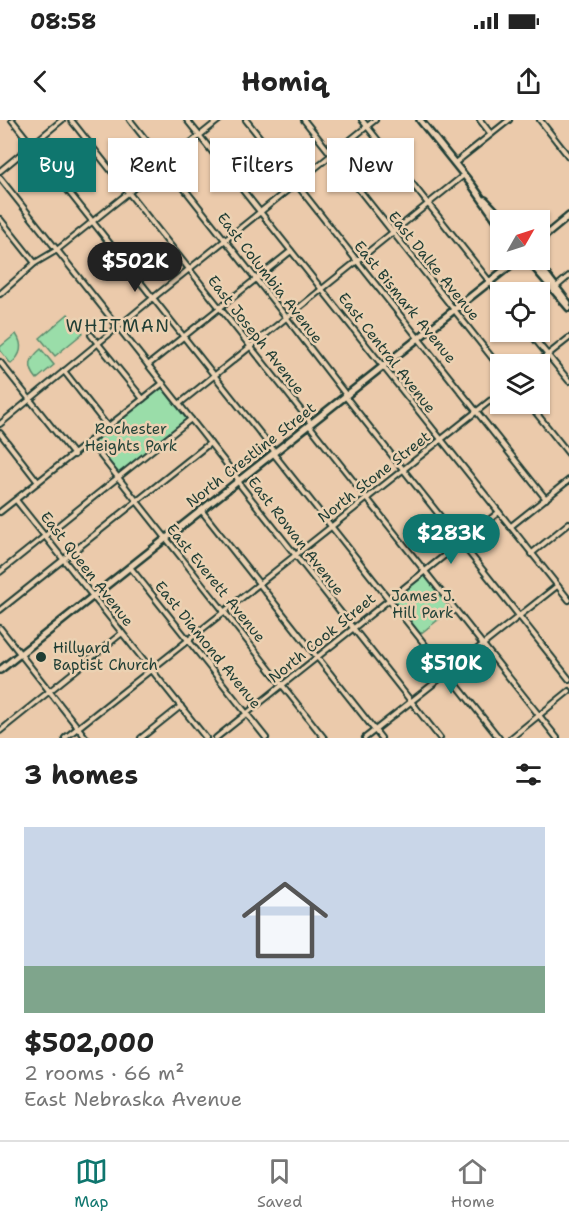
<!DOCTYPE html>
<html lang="en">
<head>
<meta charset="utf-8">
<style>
	body { margin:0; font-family:"Shantell Sans",sans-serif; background:#f2f2f2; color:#222; height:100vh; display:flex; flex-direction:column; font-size:22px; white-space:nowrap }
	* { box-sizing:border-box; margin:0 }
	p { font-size:20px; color:#767676 }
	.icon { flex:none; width:33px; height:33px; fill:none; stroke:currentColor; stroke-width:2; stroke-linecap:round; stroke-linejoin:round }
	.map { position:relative; height:618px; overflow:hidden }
	.details { display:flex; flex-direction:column; background:#fff; flex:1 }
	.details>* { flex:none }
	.top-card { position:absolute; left:18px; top:18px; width:534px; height:54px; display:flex; gap:12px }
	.needle { width:39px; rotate:51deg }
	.buttons { position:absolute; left:490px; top:90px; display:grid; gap:12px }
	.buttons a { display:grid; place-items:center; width:60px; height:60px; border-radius:0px; background:#fff; box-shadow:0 2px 4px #0004; font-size:30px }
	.price { position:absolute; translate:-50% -51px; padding:0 14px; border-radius:21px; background:#0f766e; color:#fff; font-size:20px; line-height:39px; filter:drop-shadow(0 2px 3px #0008) }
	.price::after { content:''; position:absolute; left:50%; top:36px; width:18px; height:14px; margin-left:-9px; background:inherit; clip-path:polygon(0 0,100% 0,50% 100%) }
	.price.active { background:#222; color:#fff }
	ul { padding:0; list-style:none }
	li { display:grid; align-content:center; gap:12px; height:318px; padding:0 24px }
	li+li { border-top:2px solid #e0e0e0 }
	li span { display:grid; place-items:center; height:186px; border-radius:0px; color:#555 }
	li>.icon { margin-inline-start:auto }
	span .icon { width:108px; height:108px; fill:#fffc; stroke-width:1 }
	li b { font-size:26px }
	h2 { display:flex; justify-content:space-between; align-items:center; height:72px; padding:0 24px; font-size:26px }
	.tag { padding:0 21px; border-radius:0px; background:#fff; box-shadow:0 2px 4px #0004; font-size:21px; line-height:54px }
	.tag.active { background:#0f766e; color:#fff }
	.status { display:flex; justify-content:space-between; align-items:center; height:42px; padding:0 30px; background:#fff; direction:ltr }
	.status svg { height:16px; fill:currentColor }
	header { display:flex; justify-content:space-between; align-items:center; height:78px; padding:0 24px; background:#fff; font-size:27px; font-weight:700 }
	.dock { display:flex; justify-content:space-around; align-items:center; height:84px; border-top:2px solid #e0e0e0; background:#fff; font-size:16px; color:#767676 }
	.dock a { display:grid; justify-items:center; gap:3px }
	.dock .active { color:#0f766e }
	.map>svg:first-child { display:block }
</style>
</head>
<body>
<div class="status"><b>08:58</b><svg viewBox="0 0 49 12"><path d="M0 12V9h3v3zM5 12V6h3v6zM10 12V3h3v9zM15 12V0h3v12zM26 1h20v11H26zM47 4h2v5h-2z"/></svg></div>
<header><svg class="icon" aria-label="back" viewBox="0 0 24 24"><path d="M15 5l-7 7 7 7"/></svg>Homiq<svg class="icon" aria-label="share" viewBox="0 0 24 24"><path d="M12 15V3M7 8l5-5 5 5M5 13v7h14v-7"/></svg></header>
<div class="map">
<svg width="569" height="618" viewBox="0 0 569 618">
	<rect width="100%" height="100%" fill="#ebcaab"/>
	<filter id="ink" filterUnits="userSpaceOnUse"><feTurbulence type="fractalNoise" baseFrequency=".0167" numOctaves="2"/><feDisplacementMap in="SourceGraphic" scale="12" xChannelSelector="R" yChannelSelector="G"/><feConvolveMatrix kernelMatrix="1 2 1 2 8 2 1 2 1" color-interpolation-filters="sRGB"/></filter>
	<g filter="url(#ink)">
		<g fill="#9adda9" stroke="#5c8d6e" stroke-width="1.5">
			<polygon points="68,194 83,213 55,236 40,218"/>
			<path d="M16,214c8,12 5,21 -5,30l-11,-14v-3z"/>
			<path d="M41,229l13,16 -17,14c-10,-12 -8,-20 4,-30z"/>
			<polygon points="161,268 163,269 187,300 120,355 93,323 94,321"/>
			<polygon points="423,455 426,456 452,489 420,514 394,479"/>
		</g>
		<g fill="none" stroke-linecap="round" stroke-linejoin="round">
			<g stroke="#1f3d34" stroke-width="8">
				<g id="minor">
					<polyline points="12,0 275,332"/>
					<polyline points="71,0 311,303"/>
					<polyline points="130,0 286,197 346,275"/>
					<polyline points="187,0 569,480"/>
					<polyline points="246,0 357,141 546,379"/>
					<polyline points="304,0 501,249"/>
					<polyline points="362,0 501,176"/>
					<polyline points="480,0 491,14"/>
					<polyline points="540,0 569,37"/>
					<polyline points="455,43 509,0"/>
					<polyline points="0,51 62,0"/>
					<polyline points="0,58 236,356 241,366 440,618"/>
					<polyline points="0,99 35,143"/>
					<polyline points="556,167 569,156"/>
					<polyline points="0,174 35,143 57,130 219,0"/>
					<polyline points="529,212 569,261"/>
					<polyline points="91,215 143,279"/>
					<polyline points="0,242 74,335"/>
					<polyline points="536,244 569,218"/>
					<polyline points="148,245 291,131"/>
					<polyline points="64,251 108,307"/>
					<polyline points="345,276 569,559"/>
					<polyline points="179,284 464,55"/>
					<polyline points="529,284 569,334"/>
					<polyline points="0,304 153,178 375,0"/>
					<polyline points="309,305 557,618"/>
					<polyline points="0,313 38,362"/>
					<polyline points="90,322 324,618"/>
					<polyline points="273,333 499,618"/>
					<polyline points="16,380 206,618"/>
					<polyline points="201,390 381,618"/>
					<polyline points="0,392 163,263"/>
					<polyline points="510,407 569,360"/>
					<polyline points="531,434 569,403"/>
					<polyline points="130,447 266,618"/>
					<polyline points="0,452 191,299"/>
					<polyline points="0,490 210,323"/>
					<polyline points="0,508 86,618"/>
					<polyline points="0,611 122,513"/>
					<polyline points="65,618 501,272"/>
					<polyline points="141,618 181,586"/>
					<polyline points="216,618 499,392"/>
					<polyline points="365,618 557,466"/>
					<polyline points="511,618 569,571"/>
				</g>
			</g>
			<g stroke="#1f3d34" stroke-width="10">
				<g id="major">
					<polyline points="420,0 472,65 501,106"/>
					<polyline points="485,80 504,100"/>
					<polyline points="540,120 569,96"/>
					<polyline points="528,140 569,188"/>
					<polyline points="535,140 568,183"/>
					<polyline points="0,550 517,140"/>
				</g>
			</g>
			<use href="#minor" stroke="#ebd1b2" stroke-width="4"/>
			<use href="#major" stroke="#ebd1b2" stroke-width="5"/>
		</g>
	</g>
	<circle fill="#1f3d34" stroke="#ebd1b2" stroke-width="2" cx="41" cy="537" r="6"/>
	<g text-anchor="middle" stroke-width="5" stroke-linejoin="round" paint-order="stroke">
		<g font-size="15" fill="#1f3d34" stroke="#ebd1b2">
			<text transform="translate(434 146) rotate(51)" y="5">East Dalke Avenue</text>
			<text transform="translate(270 158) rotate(52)" y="5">East Columbia Avenue</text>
			<text transform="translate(405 182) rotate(51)" y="5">East Bismark Avenue</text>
			<text transform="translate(256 215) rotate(52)" y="5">East Joseph Avenue</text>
			<text transform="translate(387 233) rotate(52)" y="5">East Central Avenue</text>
			<text transform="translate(251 335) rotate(-38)" y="5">North Crestline Street</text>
			<text transform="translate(374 357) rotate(-38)" y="5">North Stone Street</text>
			<text transform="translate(296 416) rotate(52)" y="5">East Rowan Avenue</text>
			<text transform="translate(87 449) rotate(52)" y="5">East Queen Avenue</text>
			<text transform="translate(216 463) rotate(51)" y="5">East Everett Avenue</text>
			<text transform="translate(322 518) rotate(-39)" y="5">North Cook Street</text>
			<text transform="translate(208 525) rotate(51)" y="5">East Diamond Avenue</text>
		</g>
		<g font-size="15" fill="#25453a" stroke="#ebd1b2">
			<text x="131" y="314">Rochester<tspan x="131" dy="17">Heights Park</tspan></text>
			<text x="423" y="481">James J.<tspan x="423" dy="17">Hill Park</tspan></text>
		</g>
		<g font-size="15" fill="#1f3d34" stroke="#ebd1b2" text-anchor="start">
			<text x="53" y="533">Hillyard<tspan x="53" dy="17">Baptist Church</tspan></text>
		</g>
		<g font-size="18" letter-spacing="1.5" fill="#1f3d34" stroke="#ebd1b2">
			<text x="118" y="212">WHITMAN</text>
		</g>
	</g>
</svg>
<div class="buttons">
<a><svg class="needle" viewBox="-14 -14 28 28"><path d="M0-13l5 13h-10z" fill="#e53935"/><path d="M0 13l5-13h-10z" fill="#767676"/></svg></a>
<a><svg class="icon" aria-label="locate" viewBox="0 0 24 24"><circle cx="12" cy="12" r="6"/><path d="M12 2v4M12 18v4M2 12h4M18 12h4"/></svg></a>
<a><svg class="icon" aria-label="layers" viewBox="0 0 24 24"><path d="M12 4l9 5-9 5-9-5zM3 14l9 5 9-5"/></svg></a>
</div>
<b class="price active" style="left:135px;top:173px">$502K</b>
<b class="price" style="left:451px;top:445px">$283K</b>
<b class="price" style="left:451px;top:575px">$510K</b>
<div class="top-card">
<a class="tag active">Buy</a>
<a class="tag">Rent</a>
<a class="tag">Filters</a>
<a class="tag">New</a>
</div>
</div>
<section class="details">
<h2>3 homes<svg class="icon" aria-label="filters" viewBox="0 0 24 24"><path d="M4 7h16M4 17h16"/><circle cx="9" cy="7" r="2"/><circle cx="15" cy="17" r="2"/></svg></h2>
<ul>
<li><span style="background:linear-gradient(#c9d6e8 75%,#7fa58c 0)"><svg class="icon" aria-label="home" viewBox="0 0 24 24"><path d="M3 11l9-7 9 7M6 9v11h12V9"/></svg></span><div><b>$502,000</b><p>2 rooms · 66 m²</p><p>East Nebraska Avenue</p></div></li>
</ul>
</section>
<nav class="dock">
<a class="active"><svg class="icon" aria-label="map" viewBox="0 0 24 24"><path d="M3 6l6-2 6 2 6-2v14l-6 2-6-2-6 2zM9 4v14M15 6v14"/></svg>Map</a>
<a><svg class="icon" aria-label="saved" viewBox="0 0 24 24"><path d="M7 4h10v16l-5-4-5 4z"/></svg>Saved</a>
<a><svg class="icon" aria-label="home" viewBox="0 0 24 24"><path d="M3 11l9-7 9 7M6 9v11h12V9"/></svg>Home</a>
</nav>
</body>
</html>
